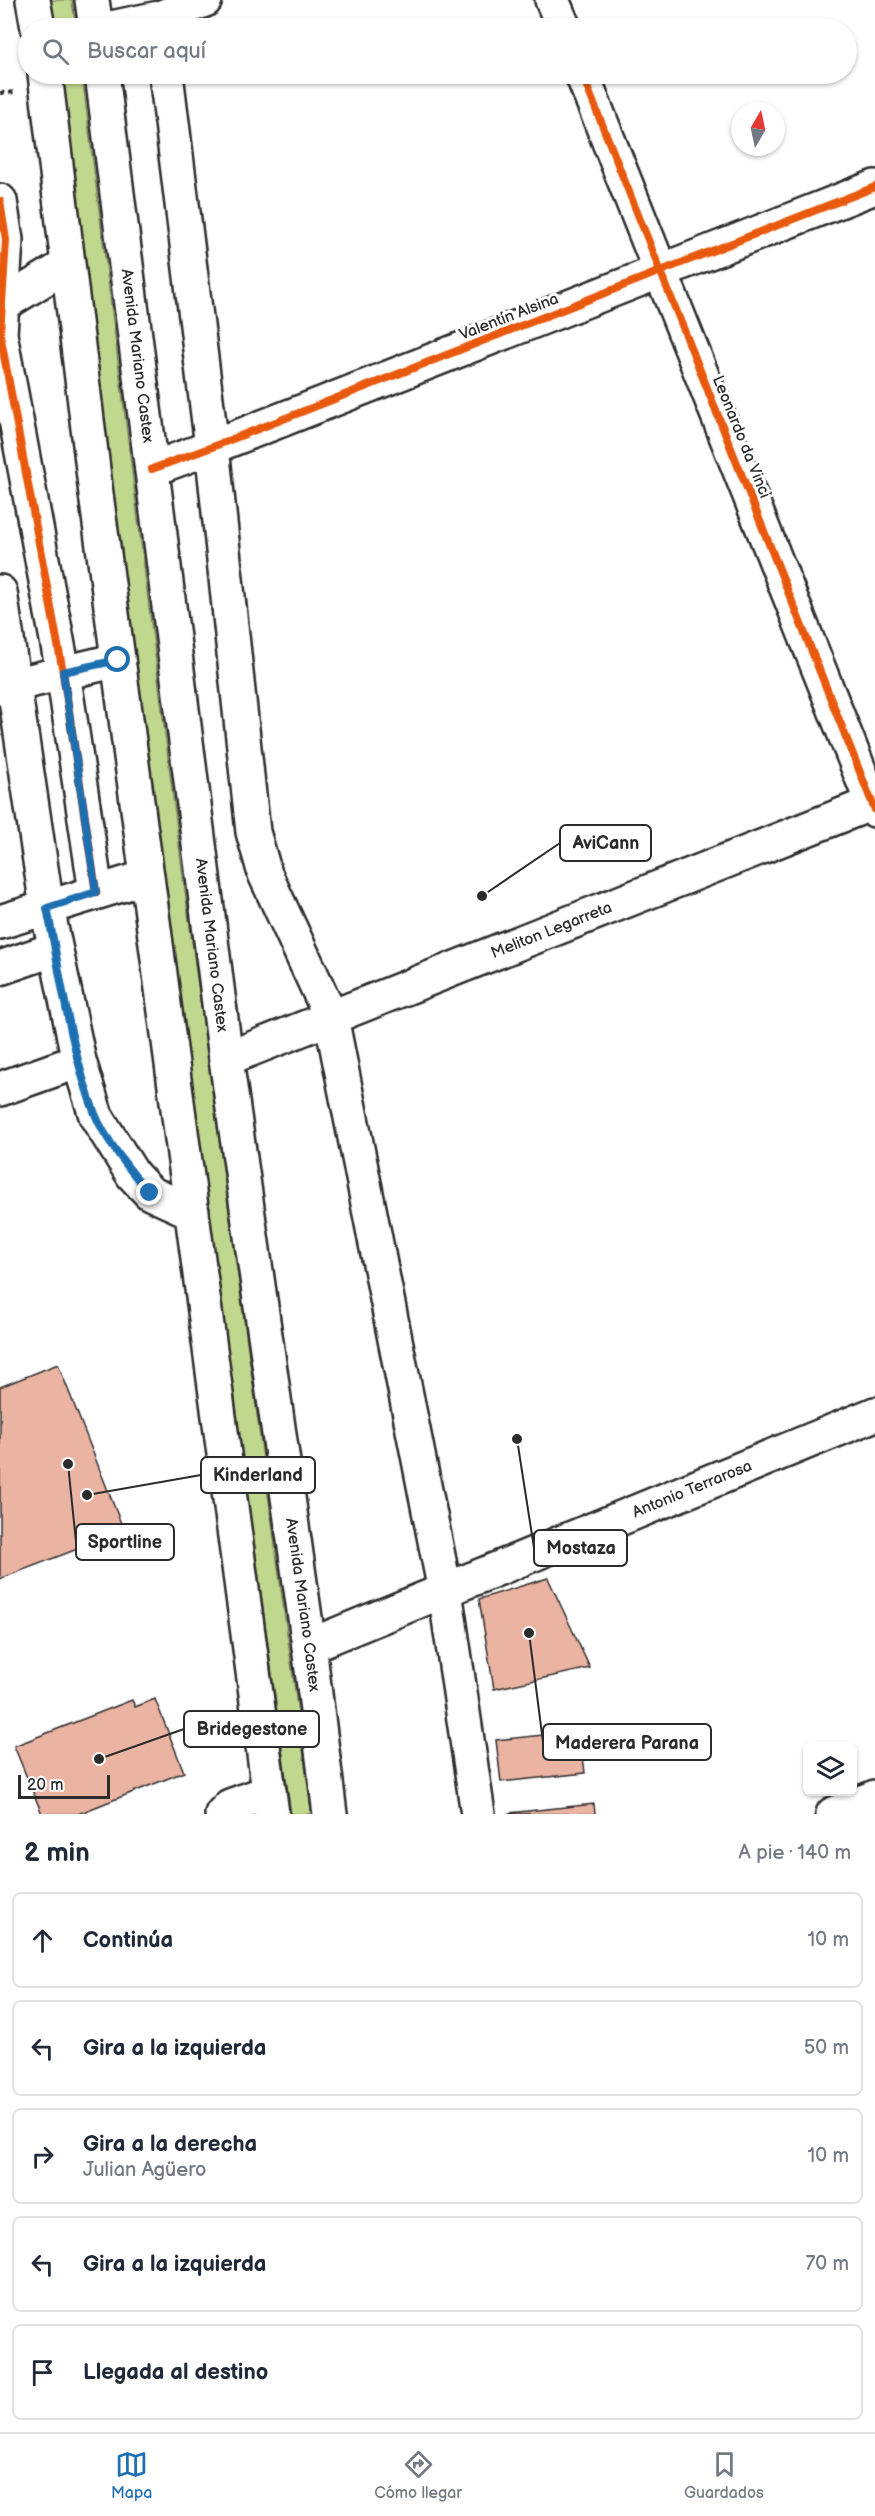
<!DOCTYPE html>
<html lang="es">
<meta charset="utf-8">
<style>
body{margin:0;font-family:"Balsamiq Sans",sans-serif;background:#f2f2f3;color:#1f2937}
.controls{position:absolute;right:18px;bottom:18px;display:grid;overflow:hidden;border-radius:9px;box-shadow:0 2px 4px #0004}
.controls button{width:54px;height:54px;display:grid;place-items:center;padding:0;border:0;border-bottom:2px solid #e0e1e3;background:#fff;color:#1f2937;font:30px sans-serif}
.compass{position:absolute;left:731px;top:102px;width:54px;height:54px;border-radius:50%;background:#fff;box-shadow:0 2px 4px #0004;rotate:9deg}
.scale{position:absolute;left:18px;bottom:15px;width:92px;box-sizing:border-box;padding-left:6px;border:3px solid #2b2b2b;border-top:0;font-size:16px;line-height:21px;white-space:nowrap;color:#2b2b2b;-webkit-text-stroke:4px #fff;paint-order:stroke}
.stop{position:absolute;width:18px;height:18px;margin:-14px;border:4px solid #1f6fb2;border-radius:50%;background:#fff}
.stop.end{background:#1f6fb2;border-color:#fff;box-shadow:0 2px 6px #0008}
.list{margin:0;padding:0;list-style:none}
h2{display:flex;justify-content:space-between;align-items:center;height:78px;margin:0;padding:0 24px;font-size:26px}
h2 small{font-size:20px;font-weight:400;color:#747a83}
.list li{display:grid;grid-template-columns:39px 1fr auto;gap:18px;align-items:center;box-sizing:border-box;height:96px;margin:0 12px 12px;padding:0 12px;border:2px solid #e0e1e3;border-radius:9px}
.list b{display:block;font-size:22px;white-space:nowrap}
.list p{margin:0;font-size:20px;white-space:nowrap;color:#747a83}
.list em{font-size:20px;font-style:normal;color:#747a83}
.icon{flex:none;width:33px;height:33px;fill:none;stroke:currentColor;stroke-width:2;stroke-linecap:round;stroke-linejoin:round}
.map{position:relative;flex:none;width:875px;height:1814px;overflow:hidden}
.search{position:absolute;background:#fff;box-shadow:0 2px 4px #0004;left:18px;right:18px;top:18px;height:66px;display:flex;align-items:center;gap:15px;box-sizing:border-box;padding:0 21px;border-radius:33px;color:#747a83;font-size:22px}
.sheet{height:618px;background:#fff}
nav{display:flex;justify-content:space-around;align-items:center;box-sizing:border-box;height:84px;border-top:2px solid #e0e1e3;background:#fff;font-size:16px;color:#747a83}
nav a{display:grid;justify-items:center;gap:3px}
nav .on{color:#1f6fb2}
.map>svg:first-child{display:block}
</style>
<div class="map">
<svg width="875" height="1814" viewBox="0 0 875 1814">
<rect width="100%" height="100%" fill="#fff"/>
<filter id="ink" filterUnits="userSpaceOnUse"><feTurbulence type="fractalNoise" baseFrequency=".0167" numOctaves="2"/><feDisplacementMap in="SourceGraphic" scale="12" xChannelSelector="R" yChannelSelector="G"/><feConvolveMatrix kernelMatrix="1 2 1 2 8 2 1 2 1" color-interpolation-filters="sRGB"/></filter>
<g filter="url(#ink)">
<!-- green -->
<g fill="#c0d88e" stroke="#76825c" stroke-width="1.5">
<polygon points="43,0 72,0 76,28 47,28"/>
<polygon points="54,74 82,74 183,876 312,1814 291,1814"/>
</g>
<!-- building -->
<g fill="#ebb3a2" stroke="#2b2b2b" stroke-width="1.5">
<polygon points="58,1364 124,1531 0,1579 0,1387"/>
<polygon points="548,1578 590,1668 494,1689 479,1599"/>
<polygon points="155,1699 184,1772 78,1814 42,1814 14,1746 132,1700 135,1707"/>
<polygon points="580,1731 585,1773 501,1782 496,1740"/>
<polygon points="594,1804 595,1814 509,1814 509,1813"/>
</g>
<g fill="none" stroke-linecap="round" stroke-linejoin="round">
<defs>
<g id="minor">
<polyline points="552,0 564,28"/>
<polyline points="111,28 159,18 205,0"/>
<polyline points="166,74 212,447 253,832 265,874 331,1017 445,1591 478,1814"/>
<polyline points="582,74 875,810"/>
<polyline points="0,201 6,240 0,334 63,672 96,892"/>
<polyline points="0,306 67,265"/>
<polyline points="152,469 212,447 875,187"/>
<polyline points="0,592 47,908 79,1061 96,1116 133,1175 150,1193 192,1212"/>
<polyline points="0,688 118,660"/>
<polyline points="0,922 147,877"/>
<polyline points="0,968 55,949"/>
<path id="s1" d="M226,1059l649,-257"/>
<polyline points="0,1089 79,1061"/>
<path id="s2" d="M309,1646l566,-232"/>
<polyline points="222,1814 230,1806 269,1792"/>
<polyline points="833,1814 875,1797"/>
</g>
<g id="highway">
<polyline points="33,0 38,28"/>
<polyline points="92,0 96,28"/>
<polyline points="45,74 96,494 272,1814"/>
<path id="s3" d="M102,74l124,985 83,587 21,168"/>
</g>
</defs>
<!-- minor casing -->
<use href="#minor" stroke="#2b2b2b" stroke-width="38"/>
<!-- highway casing -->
<use href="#highway" stroke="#2b2b2b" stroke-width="38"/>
<!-- path -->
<polyline stroke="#2b2b2b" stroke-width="4" stroke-dasharray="4.5 4.5" stroke-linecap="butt" points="0,93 17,92"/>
<!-- minor -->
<use href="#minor" stroke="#fff" stroke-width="33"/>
<!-- highway -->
<use href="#highway" stroke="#fff" stroke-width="33"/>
<defs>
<g id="cycleway">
<polyline points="582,74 875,810"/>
<polyline points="0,201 6,240 0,334 63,672 96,892"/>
<polyline points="152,469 212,447 875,187"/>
</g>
</defs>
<!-- cycleway casing -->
<use href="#cycleway" stroke="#fff" stroke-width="11"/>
<!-- cycleway -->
<use href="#cycleway" stroke="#e8590c" stroke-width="8"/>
</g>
</g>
<g fill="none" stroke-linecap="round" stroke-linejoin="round" filter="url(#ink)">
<!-- route -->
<path stroke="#1f6fb2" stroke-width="8" d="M118,660l-55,12 33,220 -49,16c14,68 23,141 48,206 10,25 37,60 55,79"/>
</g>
<g text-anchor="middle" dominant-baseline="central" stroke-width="6" stroke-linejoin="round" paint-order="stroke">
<!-- street labels -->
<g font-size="16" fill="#2b2b2b" stroke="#fff">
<text transform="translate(509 317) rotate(-21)">Valentín Alsina</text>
<text stroke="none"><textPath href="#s3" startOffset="284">Avenida Mariano Castex</textPath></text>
<text transform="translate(741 437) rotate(68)">Leonardo da Vinci</text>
<text stroke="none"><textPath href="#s1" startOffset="350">Meliton Legarreta</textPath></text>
<text stroke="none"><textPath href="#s3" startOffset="878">Avenida Mariano Castex</textPath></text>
<text stroke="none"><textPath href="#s2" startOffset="414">Antonio Terrarosa</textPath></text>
<text stroke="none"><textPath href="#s3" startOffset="1544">Avenida Mariano Castex</textPath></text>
</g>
</g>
<!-- callouts -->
<path fill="none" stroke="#2b2b2b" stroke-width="2" d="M482 896L560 843M87 1495L201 1475M68 1464L76 1542M517 1439L534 1548M99 1759L184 1729M529 1633L543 1742"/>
<g fill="#2b2b2b" stroke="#fff" stroke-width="2">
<circle cx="482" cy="896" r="6"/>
<circle cx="87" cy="1495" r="6"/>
<circle cx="68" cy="1464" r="6"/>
<circle cx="517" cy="1439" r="6"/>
<circle cx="99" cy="1759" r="6"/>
<circle cx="529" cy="1633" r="6"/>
</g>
<g fill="#fff" stroke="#2b2b2b" stroke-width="2">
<rect x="560" y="825" width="91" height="36" rx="6"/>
<rect x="201" y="1457" width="114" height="36" rx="6"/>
<rect x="76" y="1524" width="98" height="36" rx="6"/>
<rect x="534" y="1530" width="93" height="36" rx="6"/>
<rect x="184" y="1711" width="135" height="36" rx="6"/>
<rect x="543" y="1724" width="168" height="36" rx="6"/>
</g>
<g font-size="18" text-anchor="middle" font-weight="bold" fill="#2b2b2b">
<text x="606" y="849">AviCann</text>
<text x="258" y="1481">Kinderland</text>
<text x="125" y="1548">Sportline</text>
<text x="581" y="1554">Mostaza</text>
<text x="252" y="1735">Bridegestone</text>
<text x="627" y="1749">Maderera Parana</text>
</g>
</svg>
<div class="controls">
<button><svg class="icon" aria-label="layers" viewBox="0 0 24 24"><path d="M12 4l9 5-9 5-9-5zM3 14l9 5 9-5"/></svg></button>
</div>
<svg class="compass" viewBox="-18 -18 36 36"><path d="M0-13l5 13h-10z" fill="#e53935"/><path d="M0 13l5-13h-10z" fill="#747a83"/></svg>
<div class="scale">20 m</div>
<div class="stop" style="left:118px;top:660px"></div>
<div class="stop end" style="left:150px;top:1193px"></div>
<div class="search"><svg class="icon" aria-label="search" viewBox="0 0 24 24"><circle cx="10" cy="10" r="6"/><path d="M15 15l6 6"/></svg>Buscar aquí</div>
</div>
<section class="sheet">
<h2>2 min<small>A pie · 140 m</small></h2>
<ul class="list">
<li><svg class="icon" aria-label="ahead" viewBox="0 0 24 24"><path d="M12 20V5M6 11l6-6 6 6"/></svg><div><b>Continúa</b></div><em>10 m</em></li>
<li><svg class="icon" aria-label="left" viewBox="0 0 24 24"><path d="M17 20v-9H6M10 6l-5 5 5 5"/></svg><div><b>Gira a la izquierda</b></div><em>50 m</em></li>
<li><svg class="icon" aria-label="right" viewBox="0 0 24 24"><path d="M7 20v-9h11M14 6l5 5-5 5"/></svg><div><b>Gira a la derecha</b><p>Julian Agüero</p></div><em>10 m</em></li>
<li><svg class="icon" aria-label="left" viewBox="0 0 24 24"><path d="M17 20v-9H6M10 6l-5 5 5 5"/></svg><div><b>Gira a la izquierda</b></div><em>70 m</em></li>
<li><svg class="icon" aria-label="arrive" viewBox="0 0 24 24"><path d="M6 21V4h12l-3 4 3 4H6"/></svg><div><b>Llegada al destino</b></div></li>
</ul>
</section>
<nav>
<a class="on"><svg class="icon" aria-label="map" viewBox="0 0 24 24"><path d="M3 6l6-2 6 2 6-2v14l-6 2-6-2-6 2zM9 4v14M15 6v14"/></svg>Mapa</a>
<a><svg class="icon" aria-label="directions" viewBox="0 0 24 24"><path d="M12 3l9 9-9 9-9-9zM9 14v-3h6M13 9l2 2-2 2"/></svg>Cómo llegar</a>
<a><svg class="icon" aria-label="saved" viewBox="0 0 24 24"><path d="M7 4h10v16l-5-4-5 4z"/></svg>Guardados</a>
</nav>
